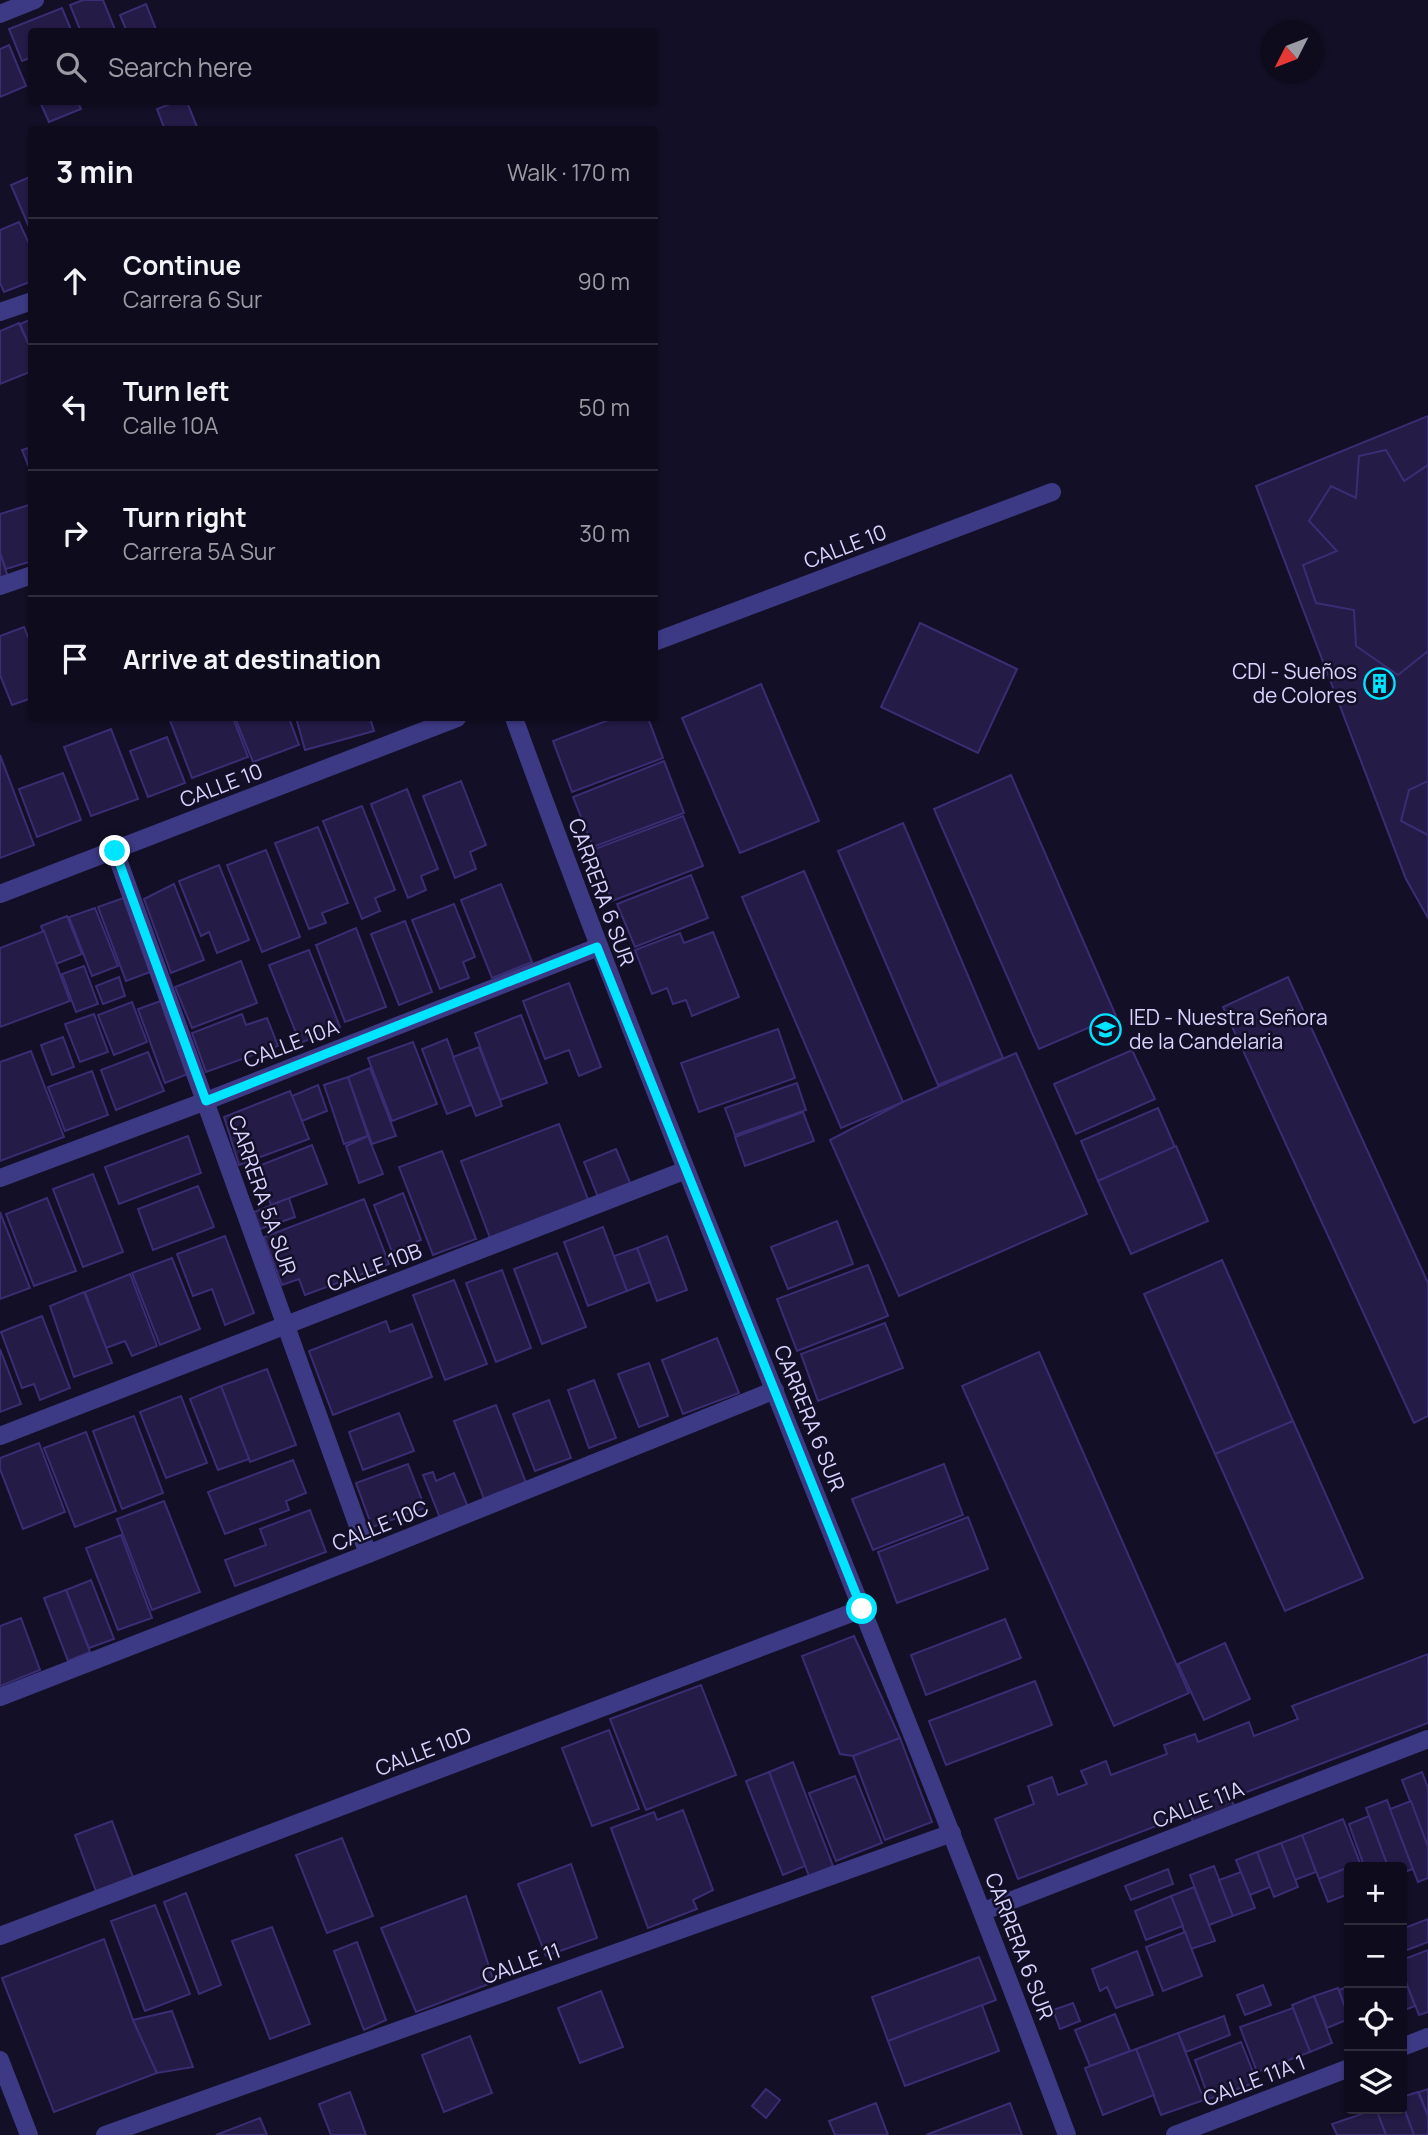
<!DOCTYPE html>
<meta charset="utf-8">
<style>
body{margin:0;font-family:Manrope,sans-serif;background:#171425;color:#f1f3f6}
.controls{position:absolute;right:21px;bottom:21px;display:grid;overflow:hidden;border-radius:7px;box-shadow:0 2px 5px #0004}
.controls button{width:63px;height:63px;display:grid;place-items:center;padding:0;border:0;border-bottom:2px solid #2e2b3b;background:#0e0b1c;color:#f1f3f6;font:35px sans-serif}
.compass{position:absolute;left:1260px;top:21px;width:63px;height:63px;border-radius:50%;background:#0e0b1c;box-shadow:0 2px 5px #0004;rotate:228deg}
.stop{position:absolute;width:21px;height:21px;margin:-16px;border:5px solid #00e5ff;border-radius:50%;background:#fff}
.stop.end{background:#00e5ff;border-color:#fff;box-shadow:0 2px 7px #0008}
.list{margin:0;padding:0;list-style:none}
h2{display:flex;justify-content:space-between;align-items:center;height:91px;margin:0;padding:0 28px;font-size:30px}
h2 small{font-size:23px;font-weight:400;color:#9b9ba3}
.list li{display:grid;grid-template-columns:46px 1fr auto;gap:21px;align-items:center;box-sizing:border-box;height:126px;padding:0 28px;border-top:2px solid #2e2b3b}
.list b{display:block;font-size:26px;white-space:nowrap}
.list p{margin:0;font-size:23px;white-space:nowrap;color:#9b9ba3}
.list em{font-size:23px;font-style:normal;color:#9b9ba3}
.icon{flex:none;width:38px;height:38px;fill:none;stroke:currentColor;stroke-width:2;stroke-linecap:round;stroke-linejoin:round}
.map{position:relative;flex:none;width:1428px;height:2135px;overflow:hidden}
.search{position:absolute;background:#0e0b1c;box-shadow:0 2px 5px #0004;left:28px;top:28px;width:630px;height:77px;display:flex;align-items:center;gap:18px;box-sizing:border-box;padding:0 24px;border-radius:7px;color:#9b9ba3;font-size:26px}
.panel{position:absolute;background:#0e0b1c;box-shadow:0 2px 5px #0004;left:28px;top:126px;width:630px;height:595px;border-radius:7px}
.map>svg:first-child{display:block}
</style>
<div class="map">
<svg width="1428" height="2135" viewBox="0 0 1428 2135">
<rect width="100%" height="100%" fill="#130f26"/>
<!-- building -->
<g fill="#241b47" stroke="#3b2d73" stroke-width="2">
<polygon points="83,0 103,0 116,32 81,32 70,5"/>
<polygon points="146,4 157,32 127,32 120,15"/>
<polygon points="62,8 72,32 32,32 32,57 22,61 9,29"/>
<polygon points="9,45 26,86 0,97 0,49"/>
<polygon points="40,102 78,102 81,109 49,122"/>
<polygon points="175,102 187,102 197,127 165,130 157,109"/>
<polygon points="32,176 32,234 11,185"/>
<polygon points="19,222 32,250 32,281 4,292 0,283 0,230"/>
<polygon points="32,319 32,352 20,324"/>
<polygon points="19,323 32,352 32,371 0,384 0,331"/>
<polygon points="1428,416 1428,918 1406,879 1256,486"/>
<polygon points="32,447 32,475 22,450"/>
<polygon points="1386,450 1404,481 1428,465 1428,651 1398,675 1356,646 1354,610 1316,603 1303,565 1337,551 1309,521 1331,486 1356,498 1359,456"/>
<polygon points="32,504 32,561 6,569 0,553 0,514"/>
<polygon points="0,553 8,577 0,580"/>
<polygon points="920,623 1017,669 978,753 881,707"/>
<polygon points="24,627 32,647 32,698 12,705 0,675 0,636"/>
<polygon points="761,684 819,821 740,853 682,718"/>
<polygon points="169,718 233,718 248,757 192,778"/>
<polygon points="235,718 289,718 299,745 253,762"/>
<polygon points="296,718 370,718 374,731 305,750"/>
<polygon points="614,718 648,718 663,758 572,792 553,741"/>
<polygon points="111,729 138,799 91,816 64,747"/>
<polygon points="167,737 185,783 148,797 130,751"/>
<polygon points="0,755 34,845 0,858"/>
<polygon points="664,761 684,813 593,847 573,797"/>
<polygon points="63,773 81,820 37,837 19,789"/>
<polygon points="1011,775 1116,1016 1039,1049 934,809"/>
<polygon points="461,781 486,845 470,852 476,869 455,878 423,796"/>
<polygon points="1428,781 1428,835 1401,821 1409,790"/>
<polygon points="407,789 438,869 421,876 426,890 408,898 371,804"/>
<polygon points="362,806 395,890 375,898 380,911 362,919 323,821"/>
<polygon points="683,816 703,866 612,901 592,850"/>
<polygon points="903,823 1003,1058 938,1085 838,851"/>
<polygon points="318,827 348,903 322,913 326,923 309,929 275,843"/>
<polygon points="266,850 300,937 262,952 227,865"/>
<polygon points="219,865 249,940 217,953 209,932 201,936 179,881"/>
<polygon points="804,871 903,1102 841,1128 742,897"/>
<polygon points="691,875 708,918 635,947 617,904"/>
<polygon points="174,884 204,960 171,973 144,899"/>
<polygon points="501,884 532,962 492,978 461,900"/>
<polygon points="126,897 153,971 126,981 98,907"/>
<polygon points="454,904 475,957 463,962 469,978 440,989 412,920"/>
<polygon points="95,908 118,966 92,976 69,917"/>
<polygon points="67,916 82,954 56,964 41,926"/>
<polygon points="405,921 432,992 399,1005 371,934"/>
<polygon points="356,928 386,1007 345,1022 316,945"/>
<polygon points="44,931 70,1001 0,1027 0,948"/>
<polygon points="713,932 739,997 692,1016 686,1000 673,1004 667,988 652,994 635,950 680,933 684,943"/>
<polygon points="309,950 340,1027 300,1043 269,965"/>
<polygon points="241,961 257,1003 192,1028 175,987"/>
<polygon points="84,966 98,1004 76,1012 62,974"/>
<polygon points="119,977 125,996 103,1004 96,986"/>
<polygon points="1288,977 1428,1283 1428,1416 1414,1423 1223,1007"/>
<polygon points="569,983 601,1067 579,1076 569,1050 545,1059 523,1001"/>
<polygon points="166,999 193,1072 165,1083 138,1009"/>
<polygon points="132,1002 147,1042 114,1055 98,1015"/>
<polygon points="94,1014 108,1052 80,1062 65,1024"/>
<polygon points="242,1014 246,1025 267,1018 278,1046 206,1072 192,1033"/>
<polygon points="521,1015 547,1083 500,1100 475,1033"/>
<polygon points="778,1029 795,1078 699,1112 681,1063"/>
<polygon points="63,1037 74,1067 52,1075 41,1045"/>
<polygon points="447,1039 471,1105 447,1114 422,1049"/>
<polygon points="413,1042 437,1104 392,1121 368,1058"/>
<polygon points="479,1047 502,1106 476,1116 453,1057"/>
<polygon points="1132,1050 1155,1099 1076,1134 1054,1084"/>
<polygon points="31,1051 64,1137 0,1161 0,1062"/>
<polygon points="148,1052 164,1091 116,1110 101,1070"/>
<polygon points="1016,1053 1087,1214 899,1296 830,1140 903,1102"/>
<polygon points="370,1068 396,1136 372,1144 348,1077"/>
<polygon points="92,1071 108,1115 65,1131 48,1087"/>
<polygon points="348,1077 368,1136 344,1144 324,1085"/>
<polygon points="797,1083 806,1110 735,1135 725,1108"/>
<polygon points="318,1085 327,1111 302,1121 292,1096"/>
<polygon points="290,1091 309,1139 239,1165 224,1117"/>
<polygon points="1158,1108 1175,1147 1098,1181 1081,1141"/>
<polygon points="803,1112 814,1141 745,1166 735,1137"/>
<polygon points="559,1124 589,1202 490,1238 461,1161"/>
<polygon points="188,1136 201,1173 119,1204 105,1167"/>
<polygon points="368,1136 383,1174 359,1183 346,1146"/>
<polygon points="312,1145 327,1184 271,1205 256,1167"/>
<polygon points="1176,1146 1208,1221 1131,1254 1098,1181"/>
<polygon points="616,1149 631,1185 598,1197 584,1162"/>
<polygon points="442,1151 476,1239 433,1255 399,1167"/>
<polygon points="93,1174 123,1252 83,1267 53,1189"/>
<polygon points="198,1186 214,1227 153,1250 138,1209"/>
<polygon points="403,1193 421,1240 392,1252 374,1205"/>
<polygon points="47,1198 76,1271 34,1286 6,1214"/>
<polygon points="289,1198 295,1217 260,1229 254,1212"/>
<polygon points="364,1199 389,1264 305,1295 299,1279 282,1285 264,1237"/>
<polygon points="0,1212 30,1288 0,1299"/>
<polygon points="837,1221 853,1264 788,1289 771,1247"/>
<polygon points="603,1227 627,1291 588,1306 564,1242"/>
<polygon points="225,1236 254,1313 225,1325 212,1289 193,1296 177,1254"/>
<polygon points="667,1236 687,1290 657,1301 637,1248"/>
<polygon points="637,1248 650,1282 627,1291 614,1256"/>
<polygon points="557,1253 586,1327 542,1344 514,1269"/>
<polygon points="172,1258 200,1329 160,1345 132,1273"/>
<polygon points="1222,1260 1293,1421 1215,1454 1144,1294"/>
<polygon points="868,1265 888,1316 797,1351 777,1299"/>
<polygon points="502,1270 531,1348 496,1362 466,1283"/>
<polygon points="130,1274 157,1346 132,1356 125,1341 106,1348 85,1292"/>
<polygon points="454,1280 487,1364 445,1380 413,1295"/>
<polygon points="84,1292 112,1363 74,1377 50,1306"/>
<polygon points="42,1316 70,1388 40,1400 34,1384 22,1388 1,1332"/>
<polygon points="386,1321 390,1332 412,1324 432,1377 333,1415 309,1351"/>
<polygon points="885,1323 903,1368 818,1401 801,1354"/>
<polygon points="717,1338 739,1393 683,1414 662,1360"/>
<polygon points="0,1349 21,1404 0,1412"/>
<polygon points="1039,1352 1189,1693 1114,1726 962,1386"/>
<polygon points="649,1363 668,1416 639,1427 618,1374"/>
<polygon points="267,1369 296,1445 250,1462 221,1386"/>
<polygon points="594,1380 616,1438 589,1448 568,1390"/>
<polygon points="221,1386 249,1459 218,1470 190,1399"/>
<polygon points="181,1396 207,1463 166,1478 140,1412"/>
<polygon points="549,1400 571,1458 535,1471 513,1414"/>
<polygon points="496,1405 528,1488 486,1504 454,1421"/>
<polygon points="399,1413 414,1451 363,1470 349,1432"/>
<polygon points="134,1416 163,1493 122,1509 93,1431"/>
<polygon points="1293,1421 1363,1578 1285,1611 1215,1454"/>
<polygon points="86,1432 116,1511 75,1527 44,1448"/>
<polygon points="39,1443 65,1512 23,1529 0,1469 0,1458"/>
<polygon points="293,1460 306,1493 286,1501 289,1510 225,1534 208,1492"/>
<polygon points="408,1464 425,1508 372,1527 356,1483"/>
<polygon points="944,1464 963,1515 873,1550 852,1499"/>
<polygon points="433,1472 436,1481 454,1473 468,1507 440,1518 423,1475"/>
<polygon points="164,1501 200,1592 152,1610 117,1519"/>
<polygon points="310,1510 326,1552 235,1586 225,1560 266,1545 260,1529"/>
<polygon points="968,1517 988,1569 897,1603 878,1552"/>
<polygon points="121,1535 152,1618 118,1630 86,1548"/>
<polygon points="91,1580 114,1639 89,1648 66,1590"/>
<polygon points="66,1590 90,1652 68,1661 44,1598"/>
<polygon points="21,1618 40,1670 0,1686 0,1626"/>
<polygon points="1005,1619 1021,1658 926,1695 911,1655"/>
<polygon points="854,1636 900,1738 853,1756 840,1754 802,1656"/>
<polygon points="1225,1643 1250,1699 1204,1720 1178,1664"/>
<polygon points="1428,1654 1428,1723 1231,1798 1234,1806 1193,1822 1190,1813 1018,1879 995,1819 1034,1804 1028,1786 1052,1777 1058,1795 1087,1784 1081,1771 1106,1761 1111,1775 1167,1754 1164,1745 1195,1734 1198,1742 1249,1722 1254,1736 1298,1719 1292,1706"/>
<polygon points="1035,1681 1052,1725 946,1765 929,1721"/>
<polygon points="701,1685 736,1775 646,1810 610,1719"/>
<polygon points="609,1730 639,1809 592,1826 562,1748"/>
<polygon points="900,1738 932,1822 885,1840 853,1756"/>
<polygon points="793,1762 833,1866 809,1876 769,1772"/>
<polygon points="769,1772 805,1866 783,1875 746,1781"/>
<polygon points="1422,1772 1428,1788 1428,1847 1402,1780"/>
<polygon points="855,1776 882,1843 836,1861 809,1793"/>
<polygon points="1387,1800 1413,1869 1402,1873 1402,1867 1388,1867 1366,1808"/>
<polygon points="1411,1801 1428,1847 1428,1878 1418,1882 1390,1809"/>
<polygon points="683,1810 713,1890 693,1900 697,1909 648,1928 611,1828 654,1812 657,1820"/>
<polygon points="1369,1816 1388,1867 1365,1867 1363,1863 1349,1824"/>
<polygon points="1343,1819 1360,1863 1319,1879 1302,1835"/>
<polygon points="112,1821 134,1880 97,1894 75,1835"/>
<polygon points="1302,1835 1316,1872 1295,1880 1281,1843"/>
<polygon points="342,1838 373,1916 327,1933 296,1855"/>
<polygon points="1281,1843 1298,1887 1274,1897 1257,1852"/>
<polygon points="1257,1852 1270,1887 1250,1895 1236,1860"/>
<polygon points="571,1864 597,1938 546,1956 518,1884"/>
<polygon points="1214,1866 1233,1916 1209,1925 1190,1875"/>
<polygon points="1349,1867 1349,1903 1346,1895 1328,1902 1319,1879"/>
<polygon points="1168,1869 1173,1884 1131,1900 1125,1886"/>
<polygon points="1241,1872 1255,1908 1233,1916 1219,1880"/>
<polygon points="1194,1887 1215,1941 1191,1949 1171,1896"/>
<polygon points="186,1893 221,1985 199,1994 164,1902"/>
<polygon points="466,1896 494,1982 416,2012 381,1928"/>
<polygon points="1171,1896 1183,1926 1146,1940 1135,1911"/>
<polygon points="155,1905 190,1994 145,2011 111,1921"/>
<polygon points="1428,1919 1428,1942 1402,1952 1402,1929"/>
<polygon points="272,1927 310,2024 270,2039 232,1941"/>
<polygon points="1185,1932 1202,1976 1163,1991 1146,1947"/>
<polygon points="104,1939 133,2020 157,2073 54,2112 2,1978"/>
<polygon points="357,1942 386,2020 364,2030 334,1951"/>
<polygon points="1428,1950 1428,2012 1419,2015 1402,1972 1402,1960"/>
<polygon points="1137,1951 1153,1995 1116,2008 1107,1987 1100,1991 1092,1969"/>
<polygon points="979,1957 996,2000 888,2041 872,1997"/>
<polygon points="1402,1972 1415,2006 1402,2011"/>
<polygon points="1263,1985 1271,2005 1245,2015 1237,1995"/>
<polygon points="1349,1986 1349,2018 1339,1990"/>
<polygon points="1338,1988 1349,2019 1327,2028 1314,1996"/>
<polygon points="601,1991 623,2047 580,2063 558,2008"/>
<polygon points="1314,1996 1332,2043 1310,2052 1292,2005"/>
<polygon points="1073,2003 1080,2021 1060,2029 1053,2010"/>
<polygon points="982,2005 999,2051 905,2086 888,2041"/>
<polygon points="1293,2008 1310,2052 1257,2072 1240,2027"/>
<polygon points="172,2011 193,2067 157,2073 133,2020"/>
<polygon points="1115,2014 1130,2051 1090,2066 1075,2030"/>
<polygon points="1224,2016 1230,2035 1186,2052 1178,2033"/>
<polygon points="1178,2033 1204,2100 1161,2115 1136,2049"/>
<polygon points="470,2036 492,2093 444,2112 422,2055"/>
<polygon points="1241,2042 1257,2082 1209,2099 1195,2060"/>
<polygon points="1136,2049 1154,2095 1103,2115 1085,2068"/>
<polygon points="766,2089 780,2100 766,2118 752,2106"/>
<polygon points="1428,2089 1428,2116 1419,2092"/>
<polygon points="350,2092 366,2135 331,2135 319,2104"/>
<polygon points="1418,2092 1428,2116 1428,2135 1414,2135 1402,2103 1402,2097"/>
<polygon points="876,2103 888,2135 835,2135 829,2121"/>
<polygon points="1010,2103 1022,2135 926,2135"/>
<polygon points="1402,2103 1414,2135 1386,2135 1376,2109 1402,2109"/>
<polygon points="1376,2109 1386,2135 1337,2135 1332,2124"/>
<polygon points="260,2118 267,2135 216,2135"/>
</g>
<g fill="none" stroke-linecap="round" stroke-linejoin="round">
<!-- lane -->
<g stroke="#3d3a85" stroke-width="18">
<polyline points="0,14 35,0"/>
<polyline points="0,312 32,301"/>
<polyline points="0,586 32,575"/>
<polyline points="115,851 368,1554"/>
<polyline points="0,1178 206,1101 598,947"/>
<polyline points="0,1436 686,1170"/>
<polyline points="0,1697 368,1554 775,1390"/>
<polyline points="0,1936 862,1609"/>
<polyline points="105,2135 952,1833"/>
</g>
<!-- street -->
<g stroke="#3d3a85" stroke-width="18">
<polyline points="654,642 1052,492"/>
<path d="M514,718c173,477 376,942 553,1417"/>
<polyline points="0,894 457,718"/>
<polyline points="984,1911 1428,1739"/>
<polyline points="1402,2047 1428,2037"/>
<polyline points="0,2060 29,2135"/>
<polyline points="1175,2135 1349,2068"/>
</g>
</g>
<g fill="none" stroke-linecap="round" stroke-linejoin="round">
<!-- route -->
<polyline stroke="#00e5ff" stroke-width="9" points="115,851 206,1101 597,947 862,1609"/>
</g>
<!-- icons -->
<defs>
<symbol id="building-ring" viewBox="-11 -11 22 22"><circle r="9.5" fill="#130f26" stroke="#00e5ff" stroke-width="1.5"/><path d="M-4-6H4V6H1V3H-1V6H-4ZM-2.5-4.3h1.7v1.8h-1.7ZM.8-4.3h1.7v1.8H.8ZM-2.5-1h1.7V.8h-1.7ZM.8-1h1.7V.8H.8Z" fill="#00e5ff"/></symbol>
<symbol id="school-ring" viewBox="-11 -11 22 22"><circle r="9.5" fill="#130f26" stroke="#00e5ff" stroke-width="1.5"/><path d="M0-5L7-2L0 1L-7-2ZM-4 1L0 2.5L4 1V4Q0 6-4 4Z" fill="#00e5ff"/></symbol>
</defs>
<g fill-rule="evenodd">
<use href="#building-ring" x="1362" y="666" width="35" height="35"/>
<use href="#school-ring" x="1088" y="1012" width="35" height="35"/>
</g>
<g text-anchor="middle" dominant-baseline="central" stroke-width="5" stroke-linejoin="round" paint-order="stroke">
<!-- street labels -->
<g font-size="21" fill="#d9d4ff" stroke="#130f26">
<text transform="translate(845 546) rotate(-21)">CALLE 10</text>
<text transform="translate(221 785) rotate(-21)">CALLE 10</text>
<text transform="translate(602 892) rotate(70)">CARRERA 6 SUR</text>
<text transform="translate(291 1043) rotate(-21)">CALLE 10A</text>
<text transform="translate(263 1195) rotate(71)">CARRERA 5A SUR</text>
<text transform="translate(374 1267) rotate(-21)">CALLE 10B</text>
<text transform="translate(810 1418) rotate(68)">CARRERA 6 SUR</text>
<text transform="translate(380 1525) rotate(-22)">CALLE 10C</text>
<text transform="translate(423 1751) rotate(-21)">CALLE 10D</text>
<text transform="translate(1198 1804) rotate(-21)">CALLE 11A</text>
<text transform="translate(1020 1946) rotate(69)">CARRERA 6 SUR</text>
<text transform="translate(521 1963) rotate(-20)">CALLE 11</text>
<text transform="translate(1254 2080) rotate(-21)">CALLE 11A 1</text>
</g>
<!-- poi labels -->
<g font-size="21" fill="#d9d4ff" stroke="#130f26" text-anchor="end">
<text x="1357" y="671">CDI - Sueños<tspan x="1357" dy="24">de Colores</tspan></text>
<text x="1129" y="1017" text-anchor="start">IED - Nuestra Señora<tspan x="1129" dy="24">de la Candelaria</tspan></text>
</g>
</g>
</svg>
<div class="controls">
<button>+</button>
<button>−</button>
<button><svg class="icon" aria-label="locate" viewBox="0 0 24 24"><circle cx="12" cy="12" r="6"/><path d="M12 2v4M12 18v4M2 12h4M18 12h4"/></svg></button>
<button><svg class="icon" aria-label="layers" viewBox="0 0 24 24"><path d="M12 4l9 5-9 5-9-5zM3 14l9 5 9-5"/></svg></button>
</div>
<svg class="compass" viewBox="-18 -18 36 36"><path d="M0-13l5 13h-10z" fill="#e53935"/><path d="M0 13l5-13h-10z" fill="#9b9ba3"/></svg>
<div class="stop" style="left:862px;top:1609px"></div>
<div class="stop end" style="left:115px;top:851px"></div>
<div class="search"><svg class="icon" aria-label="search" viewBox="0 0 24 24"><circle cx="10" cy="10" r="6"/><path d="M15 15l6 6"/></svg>Search here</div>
<section class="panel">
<h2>3 min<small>Walk · 170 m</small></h2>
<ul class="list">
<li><svg class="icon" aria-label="ahead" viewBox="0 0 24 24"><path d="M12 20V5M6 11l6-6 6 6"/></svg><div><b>Continue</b><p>Carrera 6 Sur</p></div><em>90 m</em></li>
<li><svg class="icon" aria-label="left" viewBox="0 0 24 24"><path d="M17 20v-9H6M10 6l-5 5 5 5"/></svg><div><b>Turn left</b><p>Calle 10A</p></div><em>50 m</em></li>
<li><svg class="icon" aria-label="right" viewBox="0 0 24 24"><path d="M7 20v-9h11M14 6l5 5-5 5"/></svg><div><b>Turn right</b><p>Carrera 5A Sur</p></div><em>30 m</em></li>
<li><svg class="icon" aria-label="arrive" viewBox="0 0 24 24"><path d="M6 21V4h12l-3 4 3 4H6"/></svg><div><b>Arrive at destination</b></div></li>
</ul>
</section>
</div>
